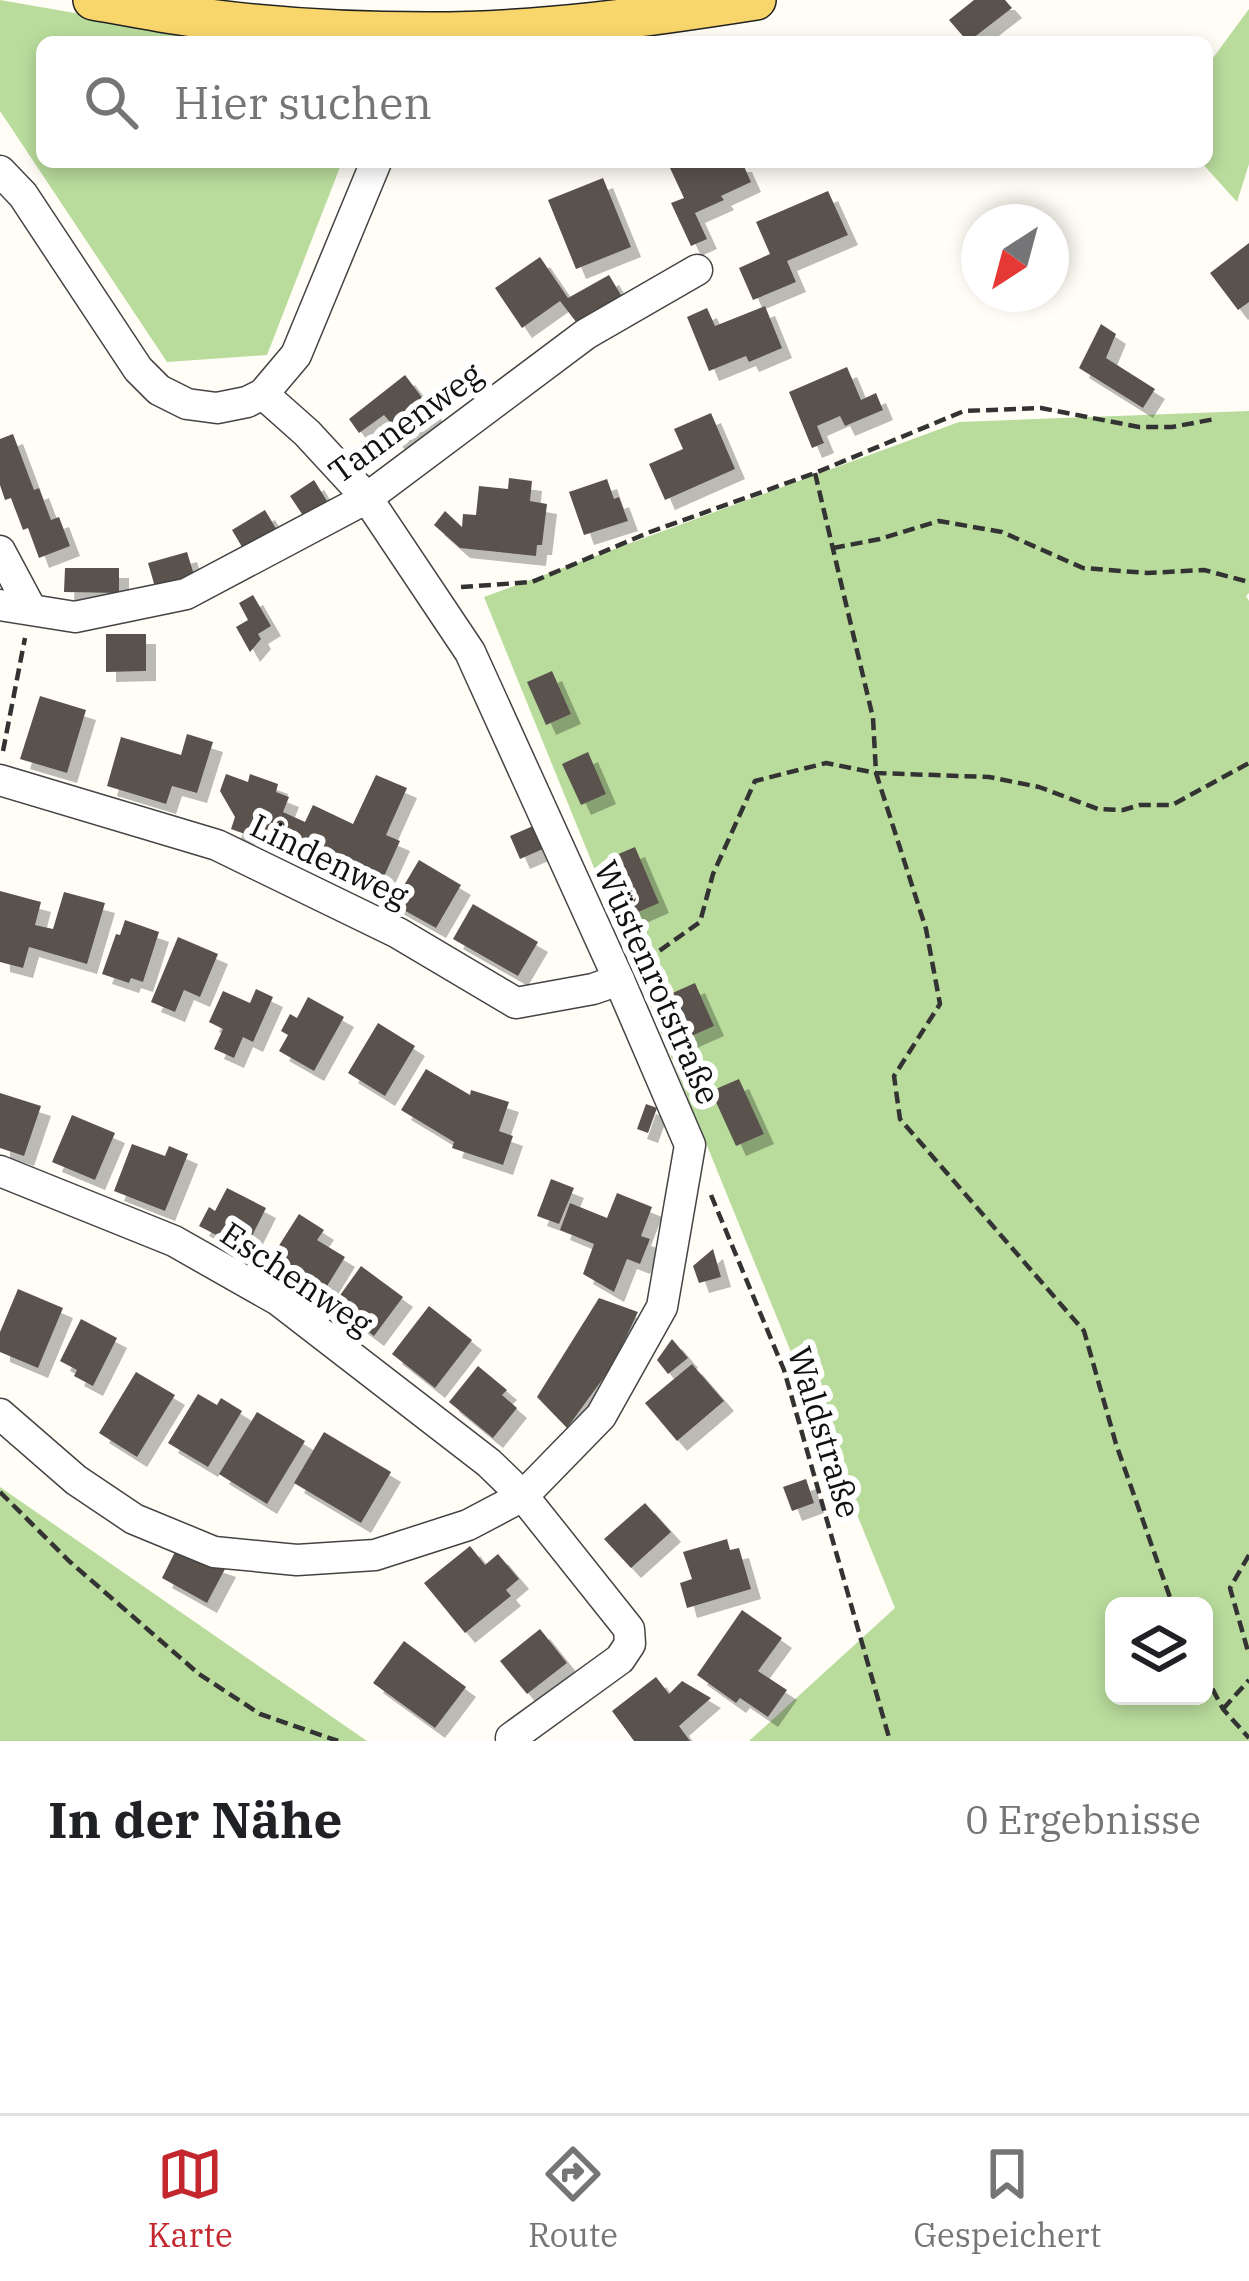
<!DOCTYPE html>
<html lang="de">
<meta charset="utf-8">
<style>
body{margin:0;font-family:"IBM Plex Serif",serif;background:#f6f6f6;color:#202124}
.controls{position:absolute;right:36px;bottom:36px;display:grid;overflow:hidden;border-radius:18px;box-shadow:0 6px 18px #0003}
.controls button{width:108px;height:108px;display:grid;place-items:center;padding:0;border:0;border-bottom:3px solid #e0e0e0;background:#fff;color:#202124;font:60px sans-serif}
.compass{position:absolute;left:961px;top:204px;width:108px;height:108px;border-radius:50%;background:#fff;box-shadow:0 6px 18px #0003;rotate:216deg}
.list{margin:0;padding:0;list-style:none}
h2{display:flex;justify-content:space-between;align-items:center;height:156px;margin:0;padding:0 48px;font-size:51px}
h2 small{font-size:39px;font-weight:400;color:#757577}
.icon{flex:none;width:66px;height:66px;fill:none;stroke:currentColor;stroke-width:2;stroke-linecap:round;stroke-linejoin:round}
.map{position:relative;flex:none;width:1249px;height:1741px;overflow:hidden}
.search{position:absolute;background:#fff;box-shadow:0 6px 18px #0003;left:36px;right:36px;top:36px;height:132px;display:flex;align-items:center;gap:30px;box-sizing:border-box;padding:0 42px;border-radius:18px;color:#757577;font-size:45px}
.sheet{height:372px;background:#fff}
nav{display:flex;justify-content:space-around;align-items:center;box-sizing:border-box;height:168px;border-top:3px solid #e0e0e0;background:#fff;font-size:33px;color:#757577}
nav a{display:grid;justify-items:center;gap:6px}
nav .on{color:#c4262e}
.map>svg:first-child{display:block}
</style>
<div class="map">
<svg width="1249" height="1741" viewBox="0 0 1249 1741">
<defs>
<filter id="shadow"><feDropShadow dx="10" dy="10" stdDeviation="0" flood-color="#0004"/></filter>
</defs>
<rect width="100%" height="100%" fill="#fffdf5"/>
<!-- forest -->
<g fill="#b9dc9c" fill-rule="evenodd">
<polygon points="0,0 241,42 42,42 42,162 342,162 267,355 167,362 0,111"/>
<polygon points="1249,9 1249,164 1237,202 1201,162 1207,162 1207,66"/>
<path d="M1249,411v182l-3,3 3,5v1140h-500l146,-133 -411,-1011 475,-175zM1114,1606h90v90h-90z"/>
<polygon points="0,1487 367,1741 0,1741"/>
</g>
<!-- building -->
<g fill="#5a524d" filter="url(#shadow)">
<polygon points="974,0 1005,0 1012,8 968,42 949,20"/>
<polygon points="683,162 742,162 751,182 721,196 724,200 695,213 707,239 691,246 671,203 684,198 670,168"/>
<polygon points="603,178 631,247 576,269 548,200"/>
<polygon points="828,191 848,235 787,261 796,282 753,300 739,268 770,254 756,222"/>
<polygon points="1249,243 1249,302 1238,310 1210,273"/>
<polygon points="540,257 568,298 609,275 621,295 580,327 560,301 522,328 495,288"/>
<polygon points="765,306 782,348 749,362 746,356 709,371 687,317 707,308 715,326"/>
<polygon points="1101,324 1116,334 1106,358 1155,389 1143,408 1079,368"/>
<polygon points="847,367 861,400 876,393 883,410 845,426 840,416 817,426 824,443 812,448 789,392"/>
<polygon points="405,375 433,412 395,440 384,426 390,422 384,415 359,433 349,419"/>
<polygon points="711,413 735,469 665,500 649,464 683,449 674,429"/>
<polygon points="13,434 34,490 39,488 51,520 59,517 70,546 39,558 28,528 23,530 11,498 5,500 0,485 0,439"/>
<polygon points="509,478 532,481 530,501 547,504 542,545 537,545 536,556 460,548 434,525 445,511 462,527 463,514 476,515 479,486 508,489"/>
<polygon points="607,479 614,499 619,497 628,521 584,535 569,492"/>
<polygon points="314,480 327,501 304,517 290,496"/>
<polygon points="265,510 278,532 245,552 232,530"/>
<polygon points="187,552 194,575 155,587 148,563"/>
<polygon points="65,568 119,568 119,593 64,592"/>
<polygon points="253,595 271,626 258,634 261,639 250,652 236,627 248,620 239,603"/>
<polygon points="106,634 146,634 146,671 106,672"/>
<polygon points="552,671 571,714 546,725 527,682"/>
<polygon points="40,696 86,710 67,773 20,759"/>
<polygon points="187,734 213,742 197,793 172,786 166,804 107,786 121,737 181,755"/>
<polygon points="588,752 606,794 581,805 562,764"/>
<polygon points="226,774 248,782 250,774 278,784 276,792 289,797 283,812 305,822 313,805 353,824 376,775 407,788 386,835 400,841 377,892 270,843 231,829 235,817 220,791"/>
<polygon points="533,826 543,849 520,859 510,836"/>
<polygon points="635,847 659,903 634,914 609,858"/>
<polygon points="419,860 461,885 436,928 393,904"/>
<polygon points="0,891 41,902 35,925 53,929 64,892 105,903 87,964 29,947 23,968 0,962"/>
<polygon points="473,904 538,942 518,976 453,939"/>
<polygon points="125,920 159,932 143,982 131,978 129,983 102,974 116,934 120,935"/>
<polygon points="178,937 218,954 200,997 184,990 175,1012 151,1002"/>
<polygon points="695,983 714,1026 687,1038 668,995"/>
<polygon points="256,989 273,997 253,1042 243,1037 234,1058 214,1049 223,1029 209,1022 223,991 250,1003"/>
<polygon points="308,997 344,1017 314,1071 279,1051 288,1035 281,1031 290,1014 297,1018"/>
<polygon points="378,1023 415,1046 385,1096 348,1073"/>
<polygon points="426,1069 470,1095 471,1090 509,1102 499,1131 513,1136 503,1165 452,1148 454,1142 401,1110"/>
<polygon points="739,1079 764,1134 736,1146 711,1091"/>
<polygon points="0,1093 41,1106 24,1156 0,1148"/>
<polygon points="646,1104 657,1108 648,1133 637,1129"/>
<polygon points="72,1115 115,1133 95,1180 52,1162"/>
<polygon points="132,1144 165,1156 169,1146 188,1154 165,1211 114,1191"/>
<polygon points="551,1179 574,1188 559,1224 537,1216"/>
<polygon points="227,1188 266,1208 245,1250 199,1226 209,1207 215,1211"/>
<polygon points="617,1193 652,1207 641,1236 650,1239 640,1264 627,1259 614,1292 583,1274 594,1244 560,1230 570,1203 607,1218"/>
<polygon points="299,1214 324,1230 317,1240 345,1257 316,1304 286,1285 289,1281 266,1266"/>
<polygon points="713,1249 721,1277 699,1283 693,1266"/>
<polygon points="361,1266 403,1297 374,1336 333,1305"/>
<polygon points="18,1289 63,1308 38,1368 0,1352 0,1332"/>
<polygon points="599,1298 638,1312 613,1365 567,1428 537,1397"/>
<polygon points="429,1306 472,1340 435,1388 392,1354"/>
<polygon points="81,1319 117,1338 93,1386 74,1376 77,1370 60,1361"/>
<polygon points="672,1339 688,1358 668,1374 657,1360"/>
<polygon points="692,1364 724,1401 677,1441 645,1403"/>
<polygon points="478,1366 507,1390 502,1395 517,1408 493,1438 449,1402"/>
<polygon points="136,1372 175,1395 137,1457 99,1433"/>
<polygon points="198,1394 217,1405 221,1398 242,1411 208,1467 168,1443"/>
<polygon points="257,1412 305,1441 267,1504 219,1474"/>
<polygon points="324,1432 391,1472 361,1523 294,1483"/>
<polygon points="806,1479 814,1503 792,1511 783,1487"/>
<polygon points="645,1503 671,1532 631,1568 604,1539"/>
<polygon points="727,1539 730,1550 739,1548 751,1589 687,1608 680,1583 692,1579 683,1552"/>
<polygon points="470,1546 485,1565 498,1554 519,1579 506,1590 511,1596 465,1633 424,1583"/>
<polygon points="176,1550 226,1567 207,1603 162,1578"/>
<polygon points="742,1610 782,1638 758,1671 787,1690 768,1717 740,1698 736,1703 697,1675"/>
<polygon points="540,1629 567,1663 527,1694 500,1661"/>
<polygon points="404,1641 466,1687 435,1728 373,1683"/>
<polygon points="656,1677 669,1694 682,1681 711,1698 679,1726 690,1741 634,1741 612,1711"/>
</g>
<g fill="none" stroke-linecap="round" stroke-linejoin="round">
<defs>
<g id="minor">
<polyline points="0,171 23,195 138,369 159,390 187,404 217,408 247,402 263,394 296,355 376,162"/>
<polyline points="0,551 31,609"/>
<polyline points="0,605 75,617 186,594 367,498 586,334 697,270"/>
<polyline points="0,780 217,845 398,933 516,1003 593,989 619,980"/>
<polyline points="0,1171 174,1241 278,1300 489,1463 523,1496 629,1629 630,1644 620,1659 511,1738"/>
<polyline points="0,1414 76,1480 134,1519 214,1552 297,1560 375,1555 468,1525 523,1496 601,1416 662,1307 690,1145 619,980 470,652 367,498 307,433 263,394"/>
</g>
<path id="major" d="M93,0c36,6 72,14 108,18 75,10 153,14 228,14 110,0 219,-15 327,-32"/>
</defs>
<!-- minor casing -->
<use href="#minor" stroke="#444" stroke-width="33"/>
<!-- major casing -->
<use href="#major" stroke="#222" stroke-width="42"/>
<!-- path -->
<g stroke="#333" stroke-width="4.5" stroke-dasharray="12 6" stroke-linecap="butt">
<polyline points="815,473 873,718 876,773 926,929 940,1004 894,1076 900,1119 1084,1331 1116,1444 1173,1606"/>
<polyline points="833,548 880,539 939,521 1002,532 1083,568 1147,573 1204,570 1249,582"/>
<polyline points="461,587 532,582 650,532 815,473 964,411 1041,408 1139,427 1172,427 1215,419"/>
<polyline points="3,751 25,638"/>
<polyline points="645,961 700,922 713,874 755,781 826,763 876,773 989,777 1039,787 1098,809 1123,810 1140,805 1172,805 1249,763"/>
<polyline points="711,1195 784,1370 890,1741"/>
<polyline points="0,1492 69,1561 199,1674 260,1714 338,1741"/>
<polyline points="1249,1555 1230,1588 1249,1655"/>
<polyline points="1204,1673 1223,1709 1249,1738"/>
<polyline points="1223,1709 1249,1680"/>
</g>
<!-- minor -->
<use href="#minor" stroke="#fff" stroke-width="30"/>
<!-- major -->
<use href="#major" stroke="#f9d66b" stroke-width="39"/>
</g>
<g text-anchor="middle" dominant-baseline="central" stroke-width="12" stroke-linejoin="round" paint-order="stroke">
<!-- street labels -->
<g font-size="33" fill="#111" stroke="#fff">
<text transform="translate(405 422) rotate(-36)">Tannenweg</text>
<text transform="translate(330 860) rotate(26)">Lindenweg</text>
<text transform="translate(658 982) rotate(66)">Wüstenrotstraße</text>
<text transform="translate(297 1278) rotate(34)">Eschenweg</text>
<text transform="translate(825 1432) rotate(73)">Waldstraße</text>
</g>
</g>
</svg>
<div class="controls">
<button><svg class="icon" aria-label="layers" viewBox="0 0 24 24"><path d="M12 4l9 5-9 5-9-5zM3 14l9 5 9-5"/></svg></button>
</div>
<svg class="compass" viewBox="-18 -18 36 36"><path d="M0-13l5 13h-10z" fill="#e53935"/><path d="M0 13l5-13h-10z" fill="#757577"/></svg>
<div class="search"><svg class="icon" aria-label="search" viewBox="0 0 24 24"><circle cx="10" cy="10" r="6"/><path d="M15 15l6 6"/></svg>Hier suchen</div>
</div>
<section class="sheet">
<h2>In der Nähe<small>0 Ergebnisse</small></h2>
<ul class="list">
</ul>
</section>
<nav>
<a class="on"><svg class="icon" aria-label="map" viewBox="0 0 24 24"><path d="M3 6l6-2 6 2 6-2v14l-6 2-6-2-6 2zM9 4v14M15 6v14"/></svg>Karte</a>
<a><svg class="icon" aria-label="directions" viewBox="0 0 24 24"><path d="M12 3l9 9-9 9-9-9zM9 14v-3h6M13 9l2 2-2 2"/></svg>Route</a>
<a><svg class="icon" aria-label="saved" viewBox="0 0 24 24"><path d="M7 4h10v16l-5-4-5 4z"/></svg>Gespeichert</a>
</nav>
